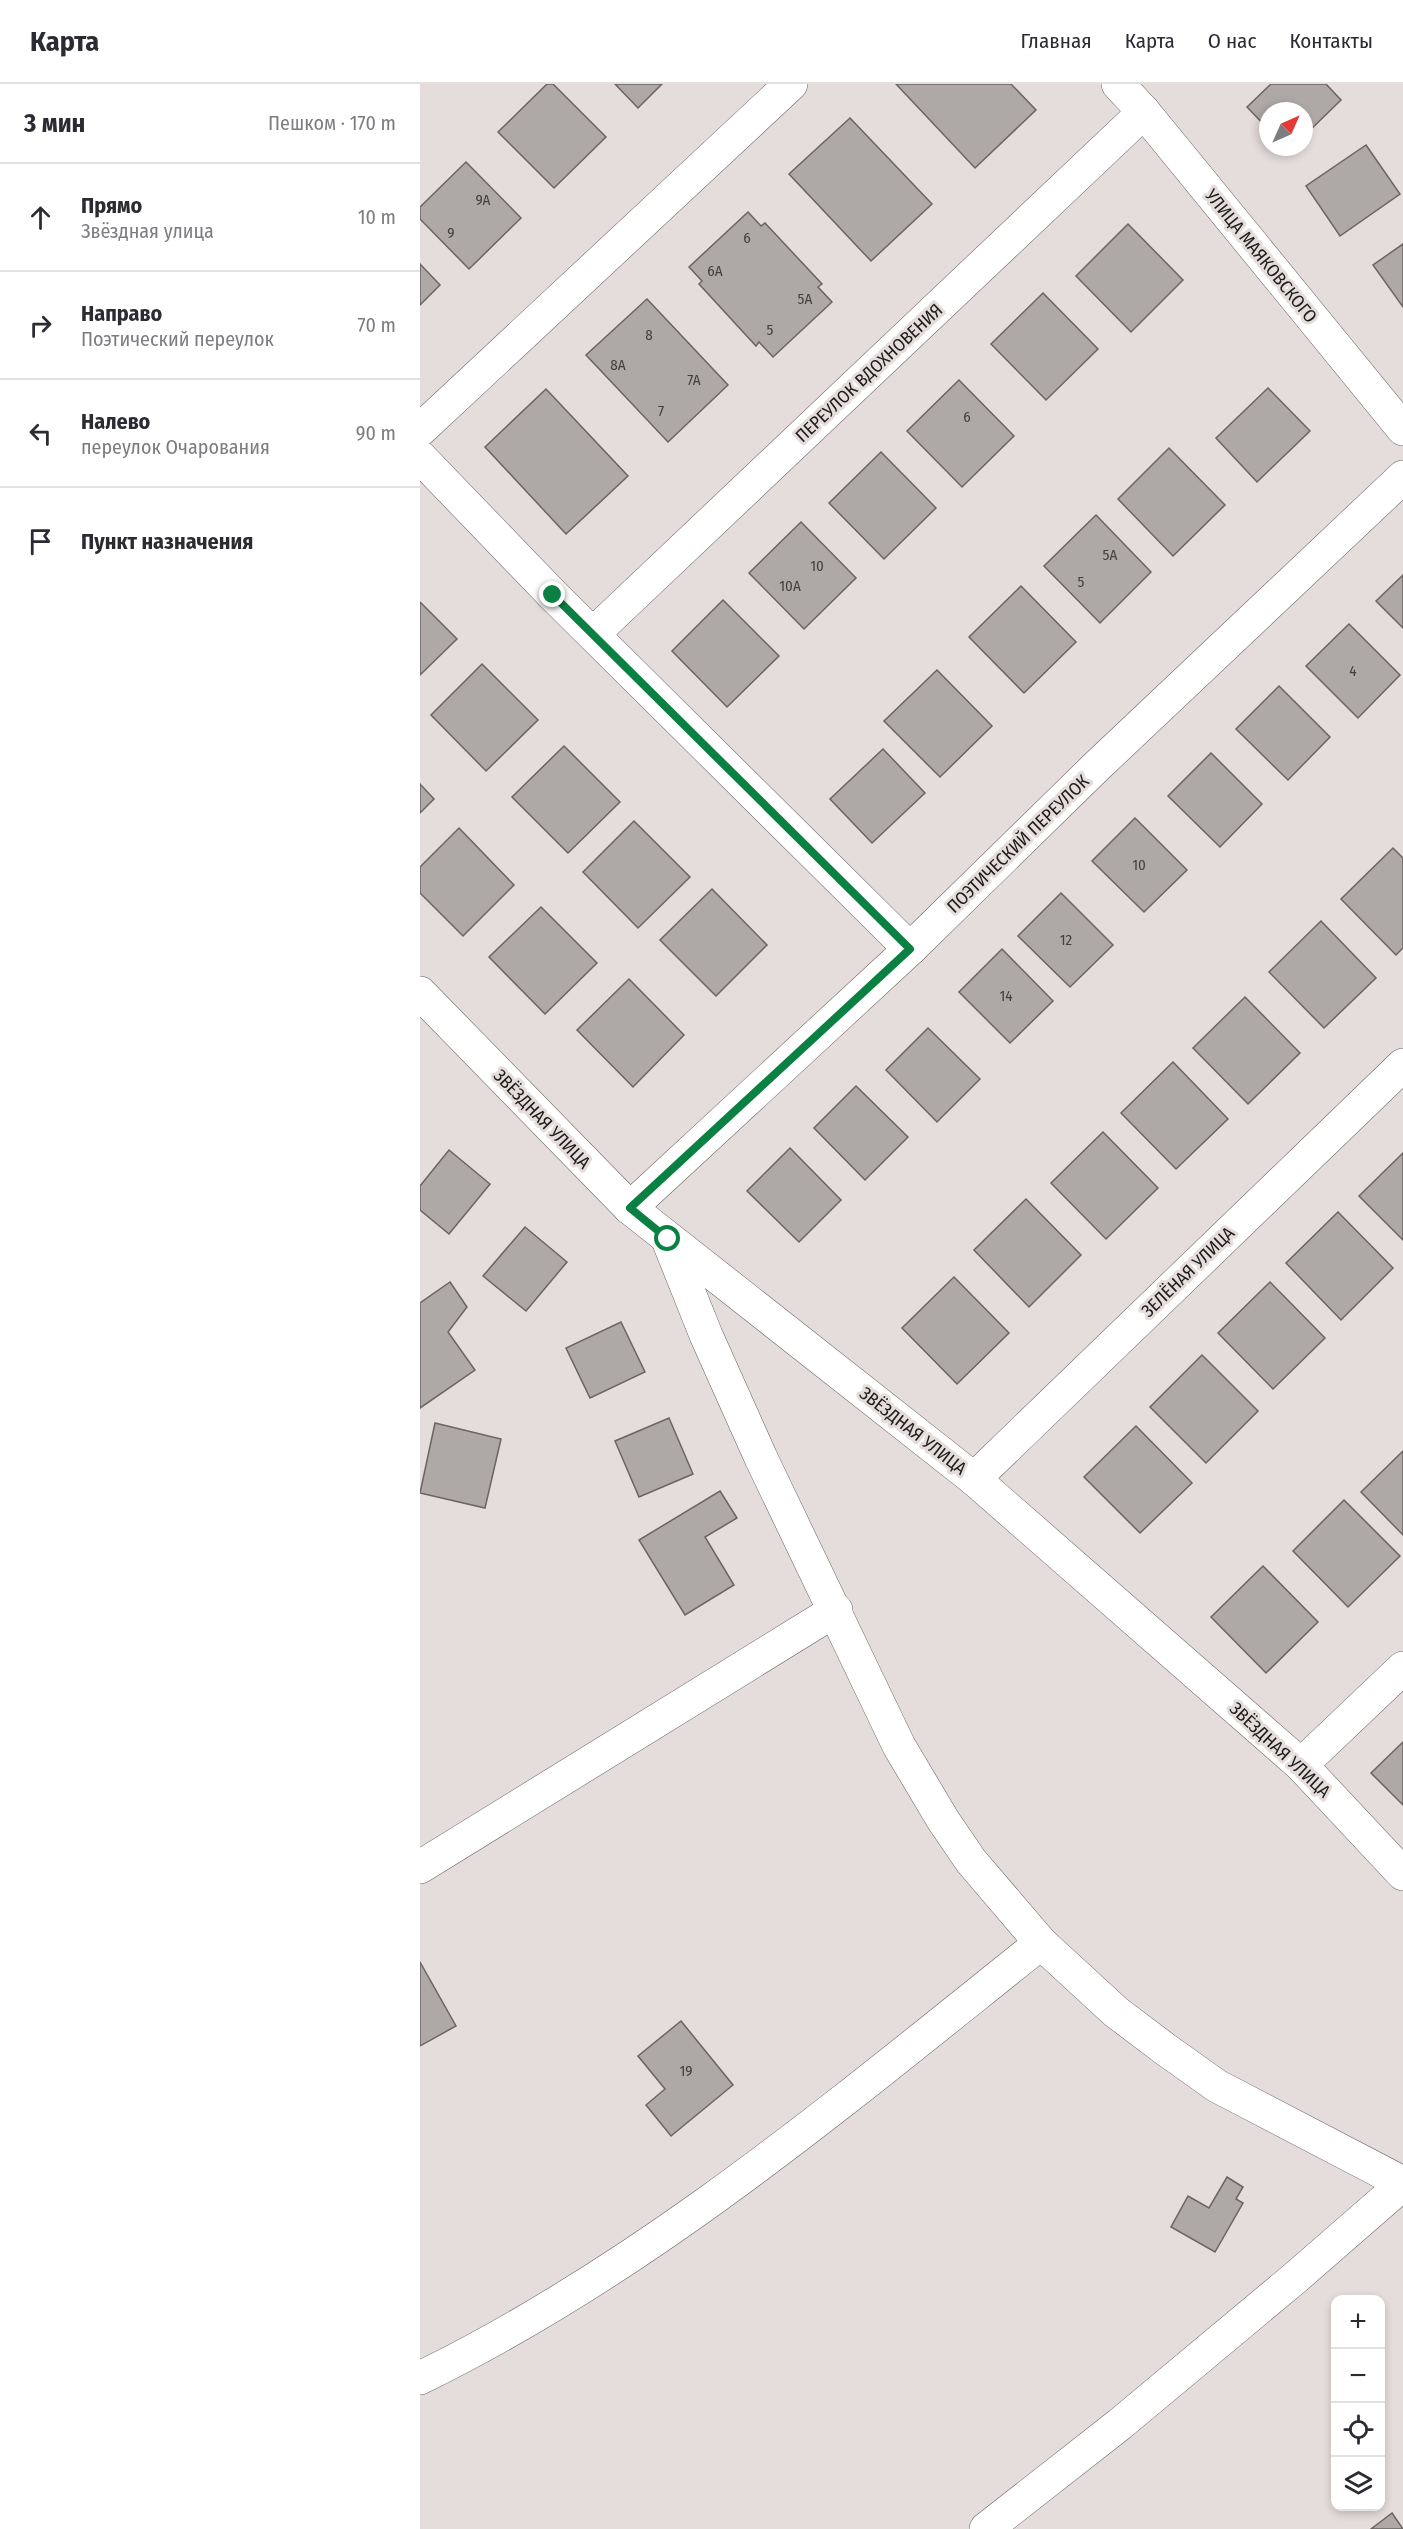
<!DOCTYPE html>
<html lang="ru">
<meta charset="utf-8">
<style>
body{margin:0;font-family:"Fira Sans Condensed",sans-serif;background:#f7f7f7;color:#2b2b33}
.controls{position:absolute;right:18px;bottom:18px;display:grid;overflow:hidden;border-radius:12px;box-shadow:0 3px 9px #0003}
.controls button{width:54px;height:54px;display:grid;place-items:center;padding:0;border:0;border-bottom:2px solid #e1e1e2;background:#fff;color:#2b2b33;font:30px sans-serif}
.compass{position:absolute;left:839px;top:18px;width:54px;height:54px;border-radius:50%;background:#fff;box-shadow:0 3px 9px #0003;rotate:45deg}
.stop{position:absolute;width:18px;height:18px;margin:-14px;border:4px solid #0b8043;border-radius:50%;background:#fff}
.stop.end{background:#0b8043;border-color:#fff;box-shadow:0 2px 6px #0008}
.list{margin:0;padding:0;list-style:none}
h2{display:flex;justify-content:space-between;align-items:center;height:78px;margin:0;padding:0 24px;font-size:26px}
h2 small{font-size:20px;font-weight:400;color:#7c7c81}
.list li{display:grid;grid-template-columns:39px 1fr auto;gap:18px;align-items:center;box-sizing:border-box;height:108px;padding:0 24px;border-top:2px solid #e1e1e2}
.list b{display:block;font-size:22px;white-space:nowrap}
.list p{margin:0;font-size:20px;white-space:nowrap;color:#7c7c81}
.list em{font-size:20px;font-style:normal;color:#7c7c81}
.icon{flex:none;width:33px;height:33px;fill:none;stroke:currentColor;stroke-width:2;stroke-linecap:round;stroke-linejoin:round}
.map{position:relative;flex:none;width:983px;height:2445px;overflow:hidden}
header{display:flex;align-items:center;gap:36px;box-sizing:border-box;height:84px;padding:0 30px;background:#fff;border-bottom:2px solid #e1e1e2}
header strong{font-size:28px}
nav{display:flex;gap:33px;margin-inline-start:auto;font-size:21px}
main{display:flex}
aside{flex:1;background:#fff}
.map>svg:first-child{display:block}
</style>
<header>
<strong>Карта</strong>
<nav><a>Главная</a><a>Карта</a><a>О нас</a><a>Контакты</a></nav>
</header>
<main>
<aside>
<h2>3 мин<small>Пешком · 170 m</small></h2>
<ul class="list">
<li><svg class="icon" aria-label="ahead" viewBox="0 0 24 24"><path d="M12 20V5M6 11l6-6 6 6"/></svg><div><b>Прямо</b><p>Звёздная улица</p></div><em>10 m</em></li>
<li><svg class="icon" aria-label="right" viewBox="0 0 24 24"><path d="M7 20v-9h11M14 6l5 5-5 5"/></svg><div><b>Направо</b><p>Поэтический переулок</p></div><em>70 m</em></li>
<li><svg class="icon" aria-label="left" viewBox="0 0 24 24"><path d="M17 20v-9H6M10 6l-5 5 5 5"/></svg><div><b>Налево</b><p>переулок Очарования</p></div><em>90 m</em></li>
<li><svg class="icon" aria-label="arrive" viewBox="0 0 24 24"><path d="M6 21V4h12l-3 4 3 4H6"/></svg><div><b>Пункт назначения</b></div></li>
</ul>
</aside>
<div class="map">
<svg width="983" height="2445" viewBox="0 0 983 2445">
<rect width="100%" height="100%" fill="#e5dddb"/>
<!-- building -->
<g fill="#aea8a6" stroke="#6a6462" stroke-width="1.5">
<polygon points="127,0 133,0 186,53 134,104 78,48"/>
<polygon points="195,0 242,0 218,24"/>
<polygon points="476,0 591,0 616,26 555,84"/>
<polygon points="851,0 906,0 921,16 884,52 884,27 848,27 848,45 827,23"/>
<polygon points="430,34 512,120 451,177 369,90"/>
<polygon points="946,61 980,110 920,152 886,102"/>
<polygon points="46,78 101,134 49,185 0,135 0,123"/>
<polygon points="328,128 341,142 345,139 402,200 398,203 412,218 353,273 339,258 336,262 279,200 282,197 269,183"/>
<polygon points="708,140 763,196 711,248 656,192"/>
<polygon points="983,160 983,223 953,181"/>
<polygon points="0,180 20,201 0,221"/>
<polygon points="623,209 678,265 626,316 571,260"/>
<polygon points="227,215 308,301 248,358 166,271"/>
<polygon points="539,296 594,352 542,403 487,347"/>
<polygon points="848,304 890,347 837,398 796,354"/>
<polygon points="126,305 208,392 146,450 65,363"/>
<polygon points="749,364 805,421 753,472 698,415"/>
<polygon points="461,368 516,424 464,475 409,419"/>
<polygon points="676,431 731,488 680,539 624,482"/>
<polygon points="381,438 436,494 384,545 329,489"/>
<polygon points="983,491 983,544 956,517"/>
<polygon points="601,502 656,558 604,609 549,553"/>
<polygon points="303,516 359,572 307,623 252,567"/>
<polygon points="0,518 37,555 0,591"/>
<polygon points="929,540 980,591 938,634 886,582"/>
<polygon points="62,580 118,636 66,687 11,631"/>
<polygon points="517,586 572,642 520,693 464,637"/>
<polygon points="859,602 910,653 868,696 816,645"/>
<polygon points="144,662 200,718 148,769 92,713"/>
<polygon points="463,665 505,709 452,759 410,715"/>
<polygon points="791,669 842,720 800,763 748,712"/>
<polygon points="0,700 14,715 0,729"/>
<polygon points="715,734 767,786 724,828 672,777"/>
<polygon points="214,737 270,793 218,844 163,788"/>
<polygon points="39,744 94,801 43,852 0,809 0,783"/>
<polygon points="973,764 983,774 983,864 976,871 921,815"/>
<polygon points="292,805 347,861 296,912 240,856"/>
<polygon points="641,809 693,861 650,903 598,852"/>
<polygon points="121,823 177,879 125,930 69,873"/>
<polygon points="901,837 956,894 904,944 849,888"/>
<polygon points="582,865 633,917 590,959 539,908"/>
<polygon points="209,895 264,951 213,1003 157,946"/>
<polygon points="825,913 880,969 828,1020 773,964"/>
<polygon points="508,944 560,995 517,1038 466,986"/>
<polygon points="753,978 808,1035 756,1085 701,1029"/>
<polygon points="436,1002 488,1053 445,1096 394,1044"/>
<polygon points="683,1048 738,1104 686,1155 631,1099"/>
<polygon points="370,1064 421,1116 379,1158 327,1107"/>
<polygon points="29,1066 70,1100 29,1150 0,1126 0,1102"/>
<polygon points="983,1069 983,1156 939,1112"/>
<polygon points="606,1115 661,1171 609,1223 554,1166"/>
<polygon points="918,1128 973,1184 921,1236 866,1179"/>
<polygon points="105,1143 147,1178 106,1227 63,1192"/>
<polygon points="534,1193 589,1249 537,1300 482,1244"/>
<polygon points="30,1198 47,1223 28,1248 55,1286 0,1324 0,1219"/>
<polygon points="850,1198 905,1254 853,1305 798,1249"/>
<polygon points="201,1238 225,1288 170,1314 146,1264"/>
<polygon points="782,1271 838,1327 786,1379 730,1323"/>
<polygon points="249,1334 273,1390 219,1413 195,1357"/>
<polygon points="15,1339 81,1355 65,1424 0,1409"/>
<polygon points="716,1342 772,1399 720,1449 664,1393"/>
<polygon points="983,1367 983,1451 941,1408"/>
<polygon points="300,1407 317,1434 285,1453 314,1501 265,1531 219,1456"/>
<polygon points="924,1416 980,1472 928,1523 873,1467"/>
<polygon points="843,1482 898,1538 846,1589 791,1533"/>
<polygon points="983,1658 983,1721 951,1689"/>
<polygon points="0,1878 36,1942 0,1962"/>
<polygon points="261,1937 313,2001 251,2052 226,2021 245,2005 218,1972"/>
<polygon points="807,2093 823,2103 816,2115 823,2119 795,2168 751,2143 768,2112 789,2124"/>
<polygon points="972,2429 983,2445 951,2445"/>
</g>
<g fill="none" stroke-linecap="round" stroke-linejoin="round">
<defs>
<g id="street">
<polyline points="698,0 724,28 983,345"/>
<polyline points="0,346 371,0"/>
<polyline points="0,373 133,511 490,865"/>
<polyline points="173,550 724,28"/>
<polyline points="0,909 210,1124 554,1395 881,1681 983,1790"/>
<polyline points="210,1124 490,865 676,683 983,393"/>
<polyline points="248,1156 286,1251 341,1374 479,1662 523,1736 551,1777 621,1859 696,1928 745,1965 797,2002 983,2099"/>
<polyline points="554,1395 983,981"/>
<polyline points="881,1681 983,1584"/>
<polyline points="0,1783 416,1526"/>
<path d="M0,2294c227,-111 424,-278 621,-435"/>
<polyline points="566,2445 700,2340 875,2194 983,2100"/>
</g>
</defs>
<!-- street casing -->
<use href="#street" stroke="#67615f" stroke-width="34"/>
<!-- street -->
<use href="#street" stroke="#fff" stroke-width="33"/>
</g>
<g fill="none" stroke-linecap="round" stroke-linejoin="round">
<!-- route -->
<polyline stroke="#0b8043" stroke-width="8" points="133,511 490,865 210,1124 248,1155"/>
</g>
<g text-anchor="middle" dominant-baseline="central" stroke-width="6" stroke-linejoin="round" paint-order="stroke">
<!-- number labels -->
<g font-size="15" fill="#423f3e">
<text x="63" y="116">9А</text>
<text x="31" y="149">9</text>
<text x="327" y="154">6</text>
<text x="295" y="187">6А</text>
<text x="385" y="215">5А</text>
<text x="350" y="246">5</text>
<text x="229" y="251">8</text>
<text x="198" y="281">8А</text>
<text x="274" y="296">7А</text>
<text x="241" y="327">7</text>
<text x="547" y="333">6</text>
<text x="690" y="471">5А</text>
<text x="397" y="482">10</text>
<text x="661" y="498">5</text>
<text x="370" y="502">10А</text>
<text x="933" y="587">4</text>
<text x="719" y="781">10</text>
<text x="646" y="856">12</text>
<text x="586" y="912">14</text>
<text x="266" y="1987">19</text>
</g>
<!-- street labels -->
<g font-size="18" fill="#1e1c1b" stroke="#e5dddb">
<text transform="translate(841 172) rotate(51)">УЛИЦА МАЯКОВСКОГО</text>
<text transform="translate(449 289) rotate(-43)">ПЕРЕУЛОК ВДОХНОВЕНИЯ</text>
<text transform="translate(598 760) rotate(-44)">ПОЭТИЧЕСКИЙ ПЕРЕУЛОК</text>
<text transform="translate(122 1035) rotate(46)">ЗВЁЗДНАЯ УЛИЦА</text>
<text transform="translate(768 1188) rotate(-44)">ЗЕЛЁНАЯ УЛИЦА</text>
<text transform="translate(493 1347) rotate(38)">ЗВЁЗДНАЯ УЛИЦА</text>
<text transform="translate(860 1666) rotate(43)">ЗВЁЗДНАЯ УЛИЦА</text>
</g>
</g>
</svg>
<div class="controls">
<button>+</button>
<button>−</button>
<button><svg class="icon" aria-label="locate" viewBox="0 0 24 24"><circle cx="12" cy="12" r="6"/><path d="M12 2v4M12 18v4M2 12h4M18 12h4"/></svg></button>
<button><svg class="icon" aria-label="layers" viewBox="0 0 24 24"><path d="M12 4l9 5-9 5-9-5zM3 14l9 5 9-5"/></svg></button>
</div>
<svg class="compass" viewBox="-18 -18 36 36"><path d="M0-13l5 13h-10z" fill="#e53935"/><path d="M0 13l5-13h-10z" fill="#7c7c81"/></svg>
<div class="stop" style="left:248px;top:1155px"></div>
<div class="stop end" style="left:133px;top:511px"></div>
</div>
</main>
